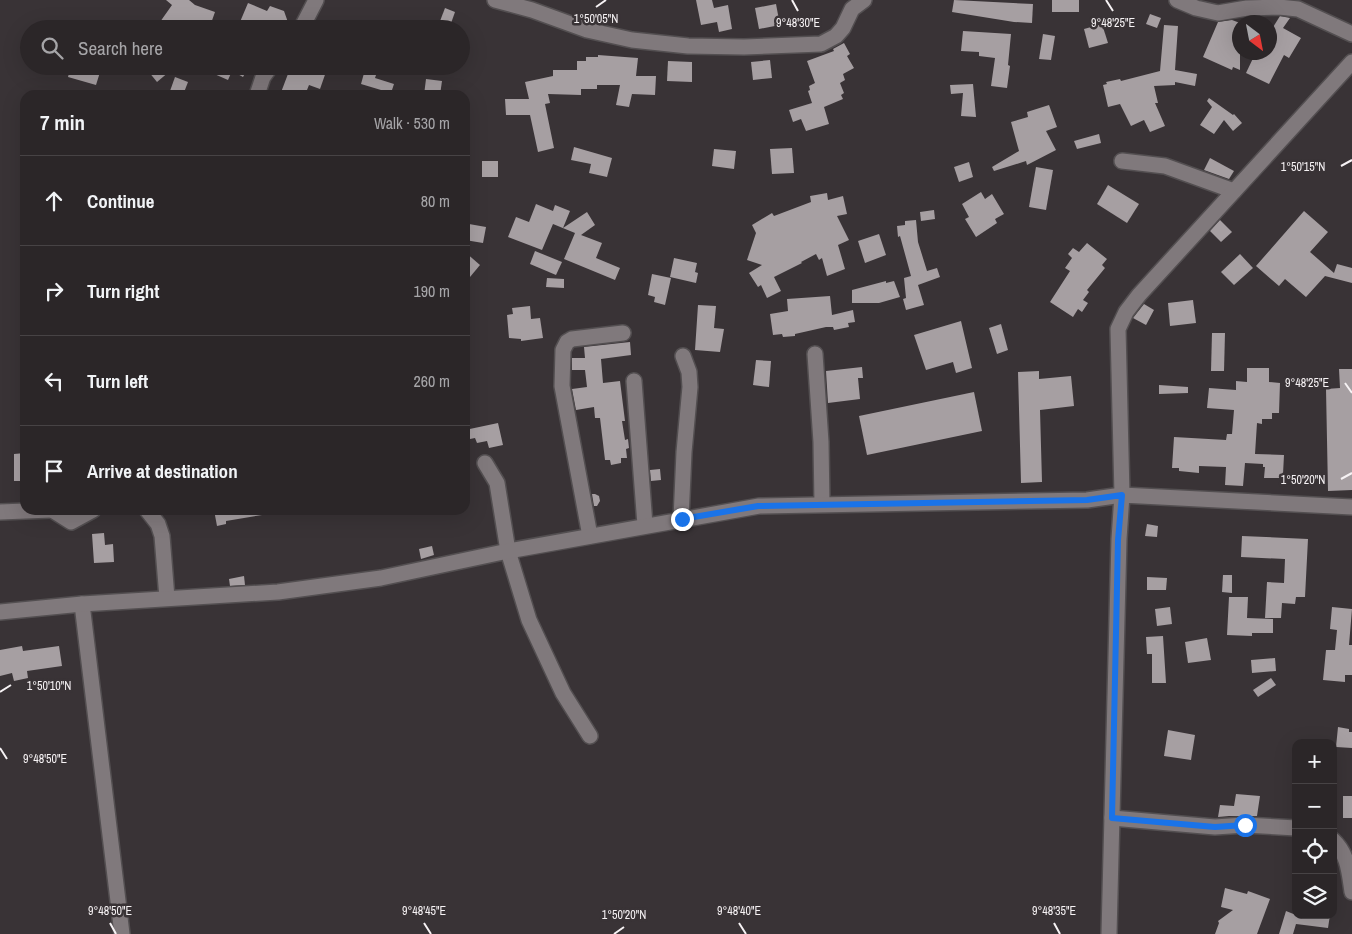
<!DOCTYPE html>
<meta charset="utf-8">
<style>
body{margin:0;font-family:"Archivo Narrow",sans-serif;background:#373234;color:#f1f3f6}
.controls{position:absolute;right:15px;bottom:15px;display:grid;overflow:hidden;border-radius:10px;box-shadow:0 5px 20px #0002}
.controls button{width:45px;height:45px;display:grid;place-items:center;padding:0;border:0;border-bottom:1px solid #474345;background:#2b2628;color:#f1f3f6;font:25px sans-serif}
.compass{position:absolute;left:1232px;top:15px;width:45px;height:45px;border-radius:50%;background:#2b2628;box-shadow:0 5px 20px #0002;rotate:148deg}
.stop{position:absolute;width:15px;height:15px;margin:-11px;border:4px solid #1a73e8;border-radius:50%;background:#fff}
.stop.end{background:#1a73e8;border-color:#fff;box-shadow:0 1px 5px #0008}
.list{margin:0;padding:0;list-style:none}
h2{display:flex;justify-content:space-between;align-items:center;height:65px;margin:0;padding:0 20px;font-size:21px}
h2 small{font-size:16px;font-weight:400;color:#a6a5a8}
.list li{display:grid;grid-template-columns:32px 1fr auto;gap:15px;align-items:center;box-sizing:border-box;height:90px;padding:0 20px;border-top:1px solid #474345}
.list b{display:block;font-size:19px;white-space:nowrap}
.list em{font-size:16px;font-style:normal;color:#a6a5a8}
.icon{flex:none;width:28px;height:28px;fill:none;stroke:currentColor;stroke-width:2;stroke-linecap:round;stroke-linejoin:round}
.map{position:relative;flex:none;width:1352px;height:934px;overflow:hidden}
.search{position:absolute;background:#2b2628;box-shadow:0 5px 20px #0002;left:20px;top:20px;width:450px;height:55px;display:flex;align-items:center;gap:12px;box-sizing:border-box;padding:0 18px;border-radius:28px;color:#a6a5a8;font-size:19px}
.panel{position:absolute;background:#2b2628;box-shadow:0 5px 20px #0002;left:20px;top:90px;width:450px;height:425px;border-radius:15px}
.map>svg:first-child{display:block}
</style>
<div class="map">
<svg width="1352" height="934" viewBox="0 0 1352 934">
<rect width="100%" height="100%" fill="#393336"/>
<!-- building -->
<g fill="#a69fa2">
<polygon points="166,0 189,0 195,5 215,12 209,29 169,29 160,22 172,5"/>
<polygon points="696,0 712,0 714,8 728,5 732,29 719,32 717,22 701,25"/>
<polygon points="954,0 1033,4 1032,23 1014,22 952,12"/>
<rect x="1052" y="0" width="27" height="12"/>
<polygon points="248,3 267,11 270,6 284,11 290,28 282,24 280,29 237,29"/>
<polygon points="776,4 780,25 759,29 755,8"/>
<polygon points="445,8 455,12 449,29 437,29"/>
<polygon points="1150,14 1161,18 1157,28 1146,24"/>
<polygon points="1280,16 1290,18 1283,28 1301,38 1289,58 1284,55 1269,84 1246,73 1256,52 1270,52 1270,32"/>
<polygon points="1232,20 1240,23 1240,70 1233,67 1232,70 1203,57 1218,22"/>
<polygon points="1102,24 1108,43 1089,48 1084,29"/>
<polygon points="1164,25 1178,26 1175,70 1197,74 1195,86 1175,82 1175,85 1154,86 1158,103 1155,103 1165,126 1150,132 1144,120 1131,126 1120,104 1108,107 1103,85 1107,84 1106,82 1120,79 1121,81 1160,71"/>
<polygon points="963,31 1011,34 1008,65 1010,66 1007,88 991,86 995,58 979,56 979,52 961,51"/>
<polygon points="1043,34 1055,36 1051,60 1039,59"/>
<polygon points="844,43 850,54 847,56 854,68 843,74 845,80 840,83 844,93 841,95 843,99 824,107 829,124 806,131 801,119 793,122 789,110 812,103 808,91 810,90 809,86 815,83 807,61 834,51 833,49"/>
<polygon points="598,55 638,58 636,76 656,76 655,95 632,94 629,107 616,105 620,85 597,85 597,89 581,89 581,95 548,94 550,103 545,104 554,148 538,152 530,115 506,115 505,99 529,99 525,82 553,76 553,70 577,70 577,61 586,61 586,57 598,57"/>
<polygon points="770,60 772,78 753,80 751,62"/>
<polygon points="668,61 692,62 692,82 667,81"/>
<polygon points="71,66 90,66 101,69 96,85 68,77"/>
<polygon points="144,66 176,66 157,82"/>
<polygon points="196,66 249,66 243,77 232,71 228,80"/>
<polygon points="291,66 320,66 327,69 320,89 309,85 305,95 280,95"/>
<polygon points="366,66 379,66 375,78 394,84 391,93 361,84"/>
<polygon points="175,77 188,82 183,95 170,91"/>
<polygon points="426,79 442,81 440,95 424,95"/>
<polygon points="973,84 976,117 961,116 963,93 951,94 950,85"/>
<polygon points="1209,98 1233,115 1234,114 1242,123 1233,131 1224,120 1214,134 1200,125 1212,107 1207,101"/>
<polygon points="1049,105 1057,127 1046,131 1056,150 1027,165 1026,161 994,171 992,167 1019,151 1011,122 1028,117 1027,112"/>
<polygon points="1099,134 1101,143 1077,149 1074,141"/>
<polygon points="574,147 612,158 607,177 589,173 591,164 571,160"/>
<polygon points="792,148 794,173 772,174 770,149"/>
<polygon points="714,149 736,151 734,169 712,166"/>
<polygon points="1210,158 1234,171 1229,179 1204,170"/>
<rect x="482" y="161" width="16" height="16"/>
<polygon points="969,162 973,177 959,182 954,167"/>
<polygon points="1036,167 1053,170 1046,210 1029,207"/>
<polygon points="1108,185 1139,204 1127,223 1097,204"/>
<polygon points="981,192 985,199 992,194 1004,214 995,219 997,223 976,237 965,219 969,217 962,204"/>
<polygon points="827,193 828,200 843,196 847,214 837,216 849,240 838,245 845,269 827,276 822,258 819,260 816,254 801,262 802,263 774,277 781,291 767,298 761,285 758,287 749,273 762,265 747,260 756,233 752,225 772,213 774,216 811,202 810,196"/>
<polygon points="536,204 553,211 555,205 570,211 563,228 587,212 595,225 581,235 602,243 596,258 620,268 615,280 564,259 575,233 553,224 542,250 508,237 516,217 529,222"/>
<polygon points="934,210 935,219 921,221 920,212"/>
<polygon points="1304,211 1328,232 1310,252 1334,273 1337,264 1352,268 1352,283 1325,276 1306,297 1285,279 1279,286 1256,266"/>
<polygon points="916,220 918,242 927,271 937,268 940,277 918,285 924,305 906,310 903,299 906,298 904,278 911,276 900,236 898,237 897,226 905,225 905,221"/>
<polygon points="1220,220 1232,232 1221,242 1210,231"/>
<polygon points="469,224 486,227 483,243 465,240"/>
<polygon points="879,234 886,255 865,263 858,241"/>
<polygon points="1087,243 1107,259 1102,265 1105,268 1087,290 1089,292 1083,300 1088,303 1082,312 1078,309 1073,317 1050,302 1070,271 1065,268 1072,258 1068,254 1073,248 1079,252"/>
<polygon points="535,251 562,262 556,275 530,264"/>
<polygon points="465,252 480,265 465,283"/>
<polygon points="1240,254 1253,268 1234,285 1221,272"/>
<polygon points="674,258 697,263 695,272 698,273 696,283 670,277"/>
<polygon points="652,274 671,278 665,305 654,302 655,297 648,295"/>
<polygon points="547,278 564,279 564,288 546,287"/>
<polygon points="886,281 886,283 894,281 900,297 879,303 852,303 852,290"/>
<polygon points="830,296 832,315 853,310 855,322 848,323 849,327 834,330 833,327 826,327 795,334 795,336 783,337 782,334 773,335 770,314 788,311 787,299"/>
<polygon points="1193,300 1196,323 1170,326 1168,303"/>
<polygon points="1144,304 1154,310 1146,325 1133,318"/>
<polygon points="698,305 716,306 714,328 724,329 720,352 695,350"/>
<polygon points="530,306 531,319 540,318 543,338 521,341 521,339 509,338 507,315 513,314 512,308"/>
<polygon points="961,321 972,368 956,373 953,362 926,370 914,335"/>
<polygon points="1001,324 1008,350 997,354 989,328"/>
<polygon points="1212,333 1225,333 1224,371 1211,371"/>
<polygon points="630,342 631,355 601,359 603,383 620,381 625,421 622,421 625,440 628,439 629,448 626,449 627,458 621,458 621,463 611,465 610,460 605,460 600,418 595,418 594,407 576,410 572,389 587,387 585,370 572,370 572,358 585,358 584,347"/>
<polygon points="756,360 771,361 769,387 753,385"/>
<polygon points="862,367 863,378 858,378 860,399 828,403 826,371"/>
<polygon points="1247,368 1269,368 1269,382 1280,383 1279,413 1272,413 1272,419 1262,419 1262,424 1257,423 1255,454 1284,455 1283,474 1281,474 1281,478 1264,478 1265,467 1263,467 1263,464 1245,463 1243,486 1225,485 1226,467 1199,466 1199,473 1179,471 1179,468 1172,468 1174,437 1226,440 1227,434 1232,434 1234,410 1207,408 1209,388 1236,390 1236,381 1247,382"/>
<polygon points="1339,369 1352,369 1352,490 1328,491 1326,389 1340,388"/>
<polygon points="1039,371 1039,379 1071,376 1074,406 1040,410 1042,482 1021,483 1018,372"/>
<polygon points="1159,385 1188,387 1188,393 1159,394"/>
<polygon points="974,392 982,431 867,455 859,416"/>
<polygon points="498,423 503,445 489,448 487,441 477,443 475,438 465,440 465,430"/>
<polygon points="25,453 25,481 14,481 14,454"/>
<polygon points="660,469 661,480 651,481 650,470"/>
<polygon points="592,494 595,494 599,496 600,501 597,506 594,506"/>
<polygon points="214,510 262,510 262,515 226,521 226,524 217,526"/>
<polygon points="1147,524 1158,526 1157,537 1145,536"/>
<polygon points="104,533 105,545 113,544 114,562 94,563 92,534"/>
<polygon points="1242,536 1308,539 1305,597 1296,597 1295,604 1282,603 1281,618 1265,618 1267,582 1284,583 1285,559 1241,557"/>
<polygon points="432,546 434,555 421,559 419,549"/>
<polygon points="1223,575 1232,575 1232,593 1222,592"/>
<polygon points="244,576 245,585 230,586 229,579"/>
<polygon points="1147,577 1167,578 1166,590 1147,590"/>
<polygon points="1229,597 1248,597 1247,618 1273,619 1273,633 1252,633 1252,636 1227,635"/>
<polygon points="1170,607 1172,624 1157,626 1155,609"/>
<polygon points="1332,607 1352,609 1349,645 1352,645 1352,675 1345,675 1345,682 1323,680 1326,650 1335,650 1337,630 1330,629"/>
<polygon points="1163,636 1166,683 1152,683 1152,654 1147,654 1146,637"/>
<polygon points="1207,638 1211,660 1188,663 1185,642"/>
<polygon points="22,646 23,651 59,646 62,666 27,671 28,678 14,681 12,673 0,676 0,650"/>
<polygon points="1275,658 1276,671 1252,673 1251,660"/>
<polygon points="1271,678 1276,685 1258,697 1253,690"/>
<polygon points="1338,727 1349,729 1349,732 1352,732 1352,748 1336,747"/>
<polygon points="1168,730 1195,735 1191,760 1164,756"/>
<polygon points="1236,794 1260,796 1257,816 1229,816 1218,817 1220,805 1234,806"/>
<rect x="1343" y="796" width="9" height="22"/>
<polygon points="1225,888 1247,894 1248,891 1270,899 1257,934 1215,934 1219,923 1218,921 1233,910 1221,907"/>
<polygon points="1286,911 1296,915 1330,915 1328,928 1296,924 1293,934 1279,934"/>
</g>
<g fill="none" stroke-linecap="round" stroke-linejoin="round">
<defs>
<g id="minor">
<polyline points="495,0 532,10 587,30 632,40 688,46 744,47 821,44 836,36 843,28 852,9 864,0"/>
<polyline points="1177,0 1196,8 1218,13 1247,8 1279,7 1298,9 1352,34"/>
<polyline points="301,29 316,0"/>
<polyline points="257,95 263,77 271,66"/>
<polyline points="1122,161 1165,166 1234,191"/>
<polyline points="815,354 821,442 822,504"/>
<polyline points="634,381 645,525"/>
<polyline points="485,463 497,483 508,551 529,620 563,693 590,736"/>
<polyline points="52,510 71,522 93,510"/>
<polyline points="147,510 158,524 162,536 167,598"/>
<polyline points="0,512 51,510"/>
<polyline points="681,519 684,452 690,387 689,372 683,356"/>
<polyline points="590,536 562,386 563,350 567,342 572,339 623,333"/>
<polyline points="82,604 122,934"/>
<polyline points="0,612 82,604 278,592 381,578 508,551 759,506 1087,500 1122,495 1118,329 1126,312 1139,295 1352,62"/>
<polyline points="1112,818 1215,827 1245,825 1296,828"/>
<path d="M1333,840c15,14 16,32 19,52"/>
<polyline points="1109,934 1119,539 1122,495 1352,507"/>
</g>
</defs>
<!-- minor casing -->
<use href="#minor" stroke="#534f51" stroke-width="18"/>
<!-- minor -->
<use href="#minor" stroke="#80797c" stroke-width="15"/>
</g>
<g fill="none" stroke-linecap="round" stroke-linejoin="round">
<!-- route -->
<polyline stroke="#1a73e8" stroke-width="6" points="682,519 758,506 1087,500 1122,495 1118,540 1112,818 1215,827 1245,825"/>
</g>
<!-- ticks -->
<path fill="none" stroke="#f6f2f4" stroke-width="2" d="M792,0l6,11M1106,0l7,11M596,7l10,-7M1341,166l11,-6M1345,383l7,10M1341,479l11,-6M0,692l11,-7M0,748l7,11M110,923l6,11M424,923l7,11M739,923l7,11M1054,923l6,11M614,934l10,-7"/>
<g font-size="12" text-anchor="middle" fill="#f6f2f4" stroke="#393336" stroke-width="5" stroke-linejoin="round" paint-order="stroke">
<text x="596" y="23">1°50'05"N</text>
<text x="798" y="27">9°48'30"E</text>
<text x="1113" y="27">9°48'25"E</text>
<text x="1303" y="171">1°50'15"N</text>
<text x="1307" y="387">9°48'25"E</text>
<text x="1303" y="484">1°50'20"N</text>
<text x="49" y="690">1°50'10"N</text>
<text x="45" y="763">9°48'50"E</text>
<text x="110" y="915">9°48'50"E</text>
<text x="424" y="915">9°48'45"E</text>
<text x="739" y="915">9°48'40"E</text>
<text x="1054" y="915">9°48'35"E</text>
<text x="624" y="919">1°50'20"N</text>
</g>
</svg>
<div class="controls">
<button>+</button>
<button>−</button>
<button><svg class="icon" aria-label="locate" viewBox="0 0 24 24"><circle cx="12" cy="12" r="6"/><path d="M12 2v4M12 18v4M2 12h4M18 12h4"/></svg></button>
<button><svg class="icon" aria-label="layers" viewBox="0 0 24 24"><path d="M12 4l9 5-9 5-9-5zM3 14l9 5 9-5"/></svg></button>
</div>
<svg class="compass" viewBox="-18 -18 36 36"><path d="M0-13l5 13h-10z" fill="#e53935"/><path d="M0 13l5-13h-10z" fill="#a6a5a8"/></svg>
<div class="stop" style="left:1245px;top:825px"></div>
<div class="stop end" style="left:682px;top:519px"></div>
<div class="search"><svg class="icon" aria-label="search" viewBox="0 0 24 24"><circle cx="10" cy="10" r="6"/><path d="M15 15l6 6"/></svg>Search here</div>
<section class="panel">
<h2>7 min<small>Walk · 530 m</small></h2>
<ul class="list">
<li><svg class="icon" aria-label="ahead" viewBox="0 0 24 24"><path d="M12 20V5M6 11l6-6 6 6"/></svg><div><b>Continue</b></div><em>80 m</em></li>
<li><svg class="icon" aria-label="right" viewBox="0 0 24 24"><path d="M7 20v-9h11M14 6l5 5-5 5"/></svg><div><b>Turn right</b></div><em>190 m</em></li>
<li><svg class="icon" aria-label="left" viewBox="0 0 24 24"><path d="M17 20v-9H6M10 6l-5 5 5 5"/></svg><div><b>Turn left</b></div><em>260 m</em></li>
<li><svg class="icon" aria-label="arrive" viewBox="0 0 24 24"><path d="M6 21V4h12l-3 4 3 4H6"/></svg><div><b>Arrive at destination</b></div></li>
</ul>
</section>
</div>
